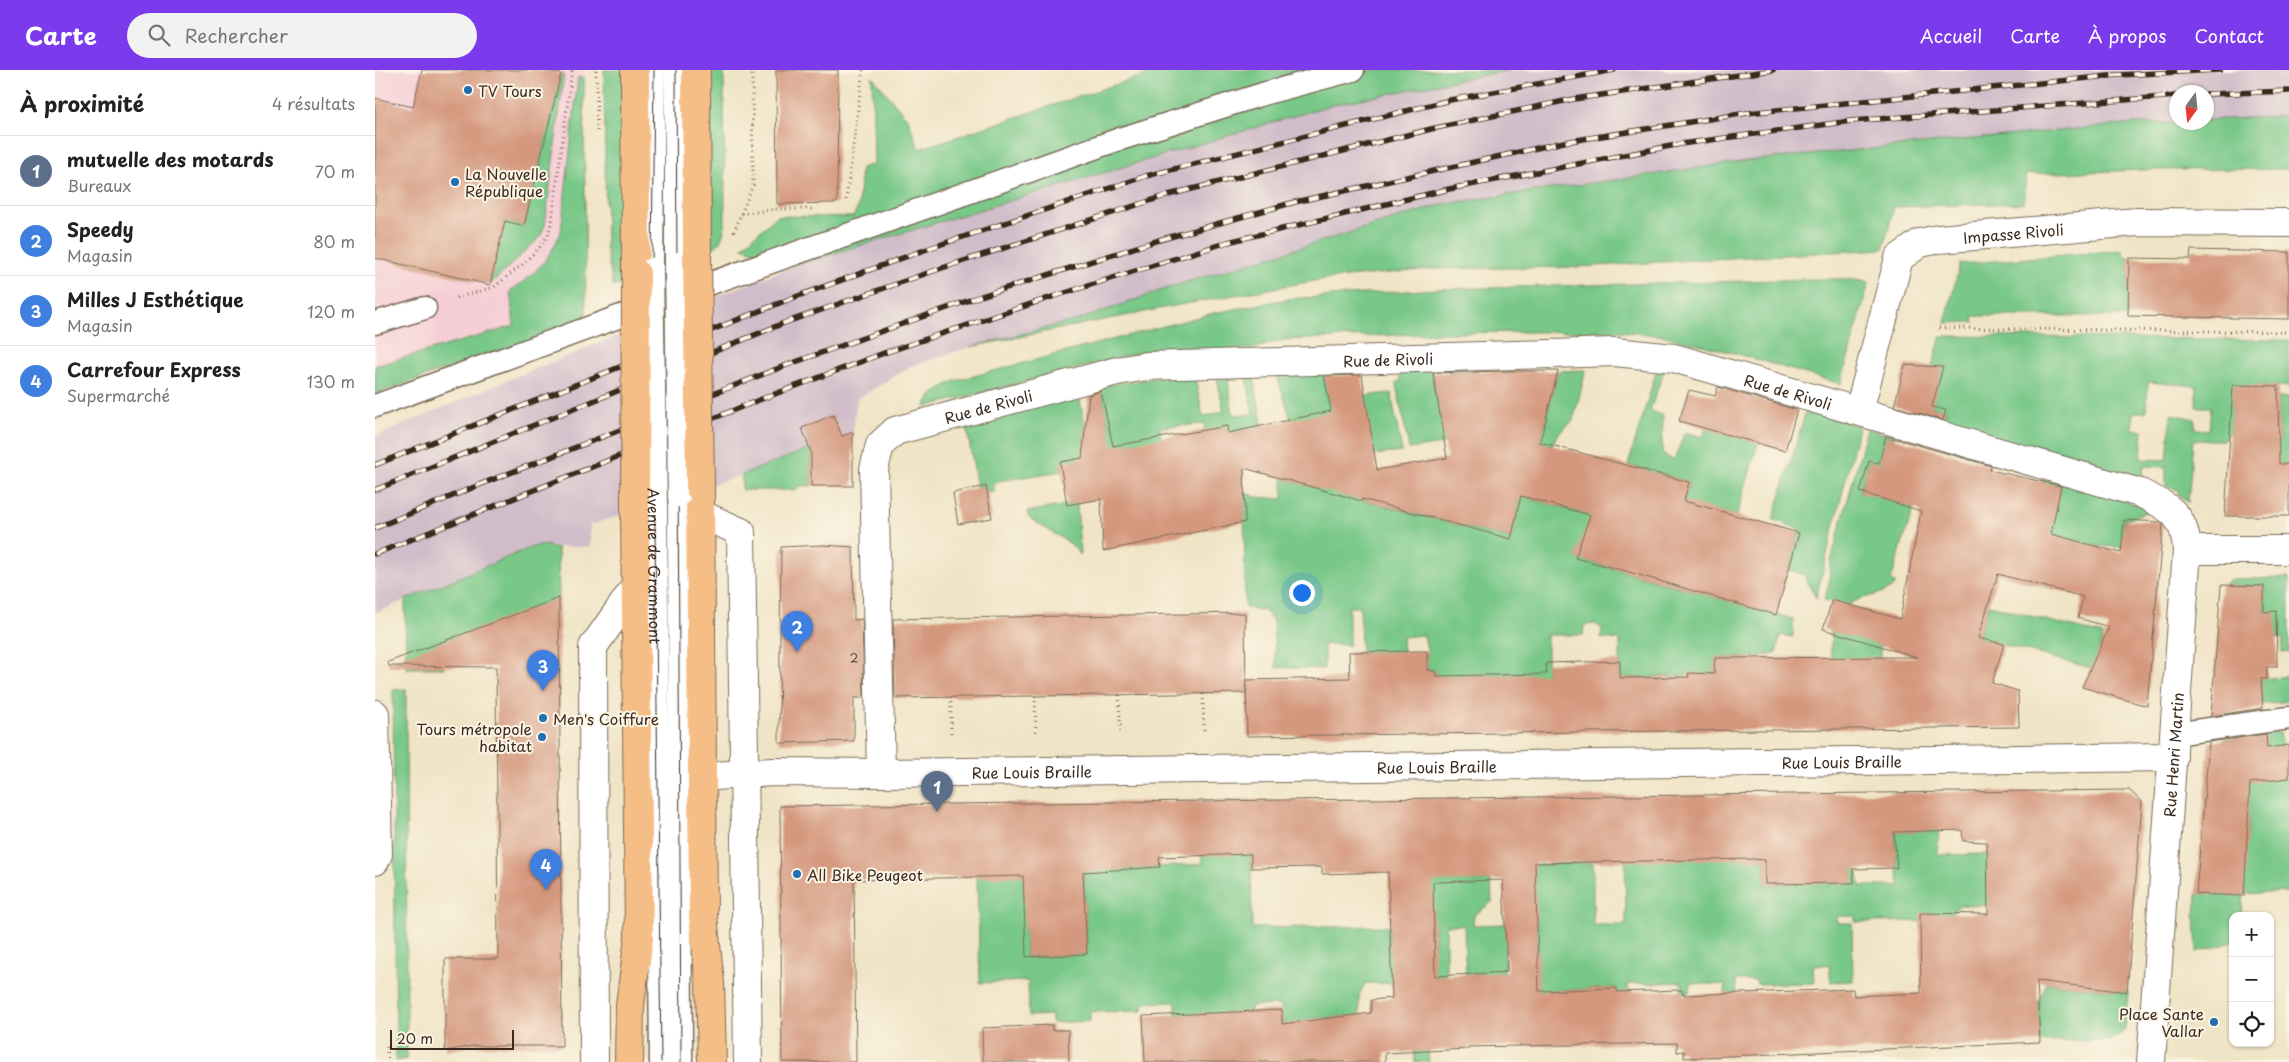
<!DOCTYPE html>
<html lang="fr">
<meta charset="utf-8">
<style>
body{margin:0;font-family:"Playpen Sans",sans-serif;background:#f2f2f2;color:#222}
.controls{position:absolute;right:15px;bottom:15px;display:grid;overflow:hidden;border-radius:10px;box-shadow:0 1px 4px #0004}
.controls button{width:45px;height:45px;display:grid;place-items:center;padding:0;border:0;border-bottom:1px solid #e0e0e0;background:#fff;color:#222;font:25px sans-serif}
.compass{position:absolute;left:1794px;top:15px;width:45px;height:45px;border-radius:50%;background:#fff;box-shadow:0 1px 4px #0004;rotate:195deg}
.scale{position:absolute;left:15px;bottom:12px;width:124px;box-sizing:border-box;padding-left:5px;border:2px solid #3b2a1e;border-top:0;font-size:14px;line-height:18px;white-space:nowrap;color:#3b2a1e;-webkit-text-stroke:4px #fcf5e5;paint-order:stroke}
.you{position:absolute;left:926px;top:522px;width:18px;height:18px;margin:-12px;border:4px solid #fff;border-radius:50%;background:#1a73e8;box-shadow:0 0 0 8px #1a73e833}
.badge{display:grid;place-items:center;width:32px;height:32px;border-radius:50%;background:#7c3aed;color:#fff;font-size:16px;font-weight:700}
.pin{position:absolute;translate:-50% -41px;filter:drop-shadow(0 1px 2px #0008)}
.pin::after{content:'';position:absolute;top:26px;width:18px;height:15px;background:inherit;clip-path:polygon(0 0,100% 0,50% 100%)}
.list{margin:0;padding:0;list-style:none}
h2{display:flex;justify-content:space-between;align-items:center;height:65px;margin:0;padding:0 20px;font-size:21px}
h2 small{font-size:16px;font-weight:400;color:#767676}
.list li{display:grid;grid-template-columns:32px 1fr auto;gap:15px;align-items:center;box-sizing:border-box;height:70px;padding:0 20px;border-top:1px solid #e0e0e0}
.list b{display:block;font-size:19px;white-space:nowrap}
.list p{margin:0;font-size:16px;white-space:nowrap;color:#767676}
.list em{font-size:16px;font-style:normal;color:#767676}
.icon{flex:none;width:28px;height:28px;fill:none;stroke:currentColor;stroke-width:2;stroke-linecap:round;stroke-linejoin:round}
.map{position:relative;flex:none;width:1914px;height:992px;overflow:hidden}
header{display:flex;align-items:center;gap:30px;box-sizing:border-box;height:70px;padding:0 25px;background:#7c3aed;color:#fff}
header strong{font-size:24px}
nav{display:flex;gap:28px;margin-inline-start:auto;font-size:18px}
.search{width:350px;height:45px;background:#f2f2f2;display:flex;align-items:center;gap:12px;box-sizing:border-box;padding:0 18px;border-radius:28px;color:#767676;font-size:19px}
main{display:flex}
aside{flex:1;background:#fff}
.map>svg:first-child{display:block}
</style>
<header>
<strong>Carte</strong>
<div class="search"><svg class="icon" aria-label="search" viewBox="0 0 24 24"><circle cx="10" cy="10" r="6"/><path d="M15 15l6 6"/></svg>Rechercher</div>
<nav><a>Accueil</a><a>Carte</a><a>À propos</a><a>Contact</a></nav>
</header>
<main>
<aside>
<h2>À proximité<small>4 résultats</small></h2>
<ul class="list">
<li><span class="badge" style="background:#5c6f8a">1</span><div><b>mutuelle des motards</b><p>Bureaux</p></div><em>70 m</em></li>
<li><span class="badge" style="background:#3f7fe0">2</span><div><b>Speedy</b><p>Magasin</p></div><em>80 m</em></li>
<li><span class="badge" style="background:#3f7fe0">3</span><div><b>Milles J Esthétique</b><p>Magasin</p></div><em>120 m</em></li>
<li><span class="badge" style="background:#3f7fe0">4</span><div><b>Carrefour Express</b><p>Supermarché</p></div><em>130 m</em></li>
</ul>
</aside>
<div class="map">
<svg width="1914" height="992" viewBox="0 0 1914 992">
<rect width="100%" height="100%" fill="#fcf5e5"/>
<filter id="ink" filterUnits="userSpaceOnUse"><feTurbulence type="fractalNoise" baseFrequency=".02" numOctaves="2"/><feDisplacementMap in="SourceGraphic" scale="10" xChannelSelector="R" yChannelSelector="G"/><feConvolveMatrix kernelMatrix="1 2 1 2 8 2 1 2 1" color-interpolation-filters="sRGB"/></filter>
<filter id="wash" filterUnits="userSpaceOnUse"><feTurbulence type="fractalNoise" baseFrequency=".0096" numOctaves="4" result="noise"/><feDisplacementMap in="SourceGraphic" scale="20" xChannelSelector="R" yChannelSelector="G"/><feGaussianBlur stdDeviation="1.12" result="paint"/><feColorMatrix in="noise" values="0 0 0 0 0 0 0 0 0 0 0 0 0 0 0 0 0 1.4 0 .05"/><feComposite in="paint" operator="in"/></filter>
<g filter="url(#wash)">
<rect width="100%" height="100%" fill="#f0e4c6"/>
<!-- built -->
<polygon fill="#f6cfd6" points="0,0 209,0 211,215 135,221 139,256 0,296"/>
<!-- industrial -->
<polygon fill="#d1bdc9" points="1134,0 1914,0 1914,46 1832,50 1832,22 1802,22 1801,52 1755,54 706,249 595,277 536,296 482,329 478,362 478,416 436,416 435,378 366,405 215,455 215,477 157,477 0,543 0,367 118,316 420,195 956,35"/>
<!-- green -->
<g fill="#78c888" stroke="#5a7953" fill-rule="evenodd">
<polygon points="229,0 248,0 252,215 238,216 231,178"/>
<path d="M335,0h14l1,155c-2,13 -5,23 -20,26z"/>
<polygon points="785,0 1134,0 956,35 420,195 367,177 402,146 478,147 483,137 486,98 499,94 497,6 533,49 544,79"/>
<polygon points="186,4 189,4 170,155 165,167 115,215 130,151 149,156"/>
<path d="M203,7l6,2 2,241 -211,74v-28l139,-40 -4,-35c25,-17 40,-31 51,-60z"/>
<polygon points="1914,46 1914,99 1771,100 1651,104 1649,133 1519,137 1508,179 1203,197 1058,199 950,209 804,235 595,277 706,249 802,215 1069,134 1379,90 1755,54 1832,52 1832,50"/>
<polygon points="1748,180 1749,187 1754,188 1753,246 1598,246 1599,252 1570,253 1585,194"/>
<path d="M1444,209h28l22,3 -28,102 -107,-31 -68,-17 -47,-5 -180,2 -155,7 -32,9 -106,2 -221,56c5,-15 16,-19 30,-26l259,-68 74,-14 150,-10z"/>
<path d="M1566,266l348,4v46h-45l-1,32 -20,22h-30l-5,63 -10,-9v-4l-12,-4v-19l-22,-1 -2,14 -199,-58 3,-12 -14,-3v-40zM1773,312l49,4 -1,21h15l-2,23 -14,-1v-10l-24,-5 -4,46 -26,-1 2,-29 -11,-1 2,-17h12z"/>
<polygon points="1282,299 1289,301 1275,340 1288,346 1287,384 1299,390 1310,362 1328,367 1330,358 1383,373 1362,446 1308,434 1314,412 1253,395"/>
<polygon points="1102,300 1102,310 1118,366 1034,379 1021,313 1025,311 1024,302 1057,301 1062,330 1076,329 1073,301"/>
<polygon points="1211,300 1198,351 1185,362 1176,375 1165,372 1183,301"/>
<polygon points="948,301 955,336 969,333 971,345 916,350 901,302"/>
<polygon points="819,303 828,347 849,341 841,303 852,303 858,345 878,344 871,303 878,303 889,364 833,374 829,354 785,357 786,368 687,401 623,411 619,415 619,422 612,423 611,416 602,418 591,353 703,321 712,364 733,354 725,316"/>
<polygon points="1016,323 1027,382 999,385 987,326"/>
<polygon points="1904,327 1914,327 1914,394 1892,394 1904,367"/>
<polygon points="1431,341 1484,356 1441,528 1429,505 1414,500 1425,459 1398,450"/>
<path d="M1492,359l27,7 -8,30 -17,-5 -9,31 57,5 -26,83 5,4c-13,14 -35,10 -49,22l-23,-6 4,-12 3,-27z"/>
<polygon points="436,378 436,416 424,416 422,420 367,420 367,405"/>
<path d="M1668,408l111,31 -30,11 -2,27 -27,-1 -34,15 -7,28 -36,-10zM1669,413l17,3 -2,10 -9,6z"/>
<path d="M908,409l228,60 10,-43 90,25c-23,9 -29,12 -35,37l217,61v18l-13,-2 -4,19 -23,3 1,25 -5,1 -1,-26 -33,1 -1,15 -56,4 -38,1v-38l-19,-2 1,-9 -6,-5 -12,1 -1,10h-36v47l-112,-6v-5l-8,-1v-19l-3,-16 -22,2 1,15 -42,3 -1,-48h-11v38l-25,-1v25l-48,-2 -3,-46 -9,-11 -19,-2 -1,-116 12,5 27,2z"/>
<polygon points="702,433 705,485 696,474 654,448 652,442"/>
<polygon points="173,475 176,478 183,478 184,533 64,586 69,598 31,598 30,530 157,477"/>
<polygon points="1914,508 1914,583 1907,582 1908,568 1901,568 1889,542 1889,516 1849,515 1857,509"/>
<polygon points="1614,535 1728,565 1720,597 1716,598 1603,568"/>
<polygon points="1456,560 1505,574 1505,595 1456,609"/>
<polygon points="1914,606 1914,631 1888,634 1886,609"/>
<polygon points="31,619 32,989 21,991 18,620"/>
<polygon points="1905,662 1914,708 1914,822 1868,824 1866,846 1858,846 1858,872 1822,882 1820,845 1822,824 1873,764 1873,746 1856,744 1846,706 1849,669"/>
<polygon points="875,730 877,858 1014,856 1015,885 1036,884 1060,875 1059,855 1046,855 1045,811 1116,811 1117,832 1099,845 1098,855 1130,854 1131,866 1143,875 1130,881 1129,902 1091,907 1089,855 1071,855 1071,906 1058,906 1053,972 1054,992 1040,992 1037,914 990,913 984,925 985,945 931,949 931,953 907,954 906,935 875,936 875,942 801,945 801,932 768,933 768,941 715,942 715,951 677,953 677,945 654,946 653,911 605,913 602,807 648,777 651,887 712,884 708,794 770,798 827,794 824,731"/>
<polygon points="1539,753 1564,753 1563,785 1612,784 1634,835 1585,835 1577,843 1577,851 1480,852 1480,846 1462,846 1462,853 1477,853 1478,911 1456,912 1454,895 1438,895 1439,913 1382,914 1381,910 1361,910 1363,946 1351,947 1350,915 1315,913 1314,922 1307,923 1307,912 1253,914 1255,965 1244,965 1241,918 1159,921 1163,886 1162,854 1150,795 1218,793 1218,855 1251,855 1250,773 1377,777 1377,790 1390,790 1390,814 1439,813 1439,797 1479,780 1485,816 1525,816 1522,798 1520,762 1539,762"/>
<polygon points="1678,898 1676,913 1753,922 1750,960 1737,970 1665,972 1663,934"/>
</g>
<g id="blocks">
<!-- building -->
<g fill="#d4987e" fill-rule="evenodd">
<polygon points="47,0 168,0 186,4 149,156 130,151 115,215 0,188 0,28 38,37"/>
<polygon points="401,0 463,0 462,133 402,134"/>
<polygon points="1816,180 1914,182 1914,249 1753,246 1754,188 1815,189"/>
<polygon points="1530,295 1568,297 1557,337 1571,340 1568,350 1519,336"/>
<polygon points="1134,301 1183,301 1165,372 1314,412 1309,431 1424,463 1401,545 1247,500 1200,488 1215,445 1146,426 1136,469 987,429 987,431 869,398 870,452 728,481 726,429 692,435 685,392 707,388 714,325 726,321 738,376 852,356 853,363 956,341 949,306 987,305 1002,400 1072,388 1058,303"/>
<polygon points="1858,315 1903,316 1904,394 1914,394 1914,446 1850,446"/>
<polygon points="1343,317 1422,340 1410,381 1304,351 1314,320 1340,326"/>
<polygon points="458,345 467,366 478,362 478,416 436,416 436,382 427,358"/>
<polygon points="1511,366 1616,396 1615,400 1686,416 1676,464 1746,483 1749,450 1785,452 1788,454 1772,636 1707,617 1734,557 1703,548 1708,527 1623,504 1603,568 1629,574 1617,613 1643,621 1644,657 872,666 871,610 975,608 974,582 1052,581 1052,600 1061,601 1060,606 1172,604 1171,593 1245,591 1245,608 1314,607 1313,603 1339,604 1340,588 1542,587 1448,559 1457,530 1525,549 1546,441 1485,422 1494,391 1504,393"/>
<polygon points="611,416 617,448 583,454 578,423"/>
<polygon points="447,475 478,477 479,550 487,549 489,628 479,628 479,671 404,673 406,477"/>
<polygon points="1846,515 1889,516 1889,542 1901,541 1902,597 1892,597 1892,609 1886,609 1888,638 1836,646"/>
<polygon points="184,528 187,976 99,976 70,981 70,889 123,889 121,597 14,596 13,592"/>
<polygon points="870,543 871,623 520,628 518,549"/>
<polygon points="1891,664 1892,678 1914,675 1914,708 1875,713 1869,826 1821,824 1834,672"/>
<path d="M1754,720l13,12 -15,190 -90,-11 3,61 -356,16v-7l-7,1v-9l-209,4v2l-83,4v9h-240l-2,-46 139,-6v14l89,-11v-13l21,-2 -4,-126 -66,2v-7l-71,1v-14l-92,3 1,10 -77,5 4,82 -61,3 -3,-81 -169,4 2,182h-74l-2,-256zM1587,760l1,11 24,1 1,72 -68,-1 1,80 -67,3 -1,-7 -170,6 -1,-5 -65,2v-4l-78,3 -4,-128 217,-4 13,1v24l89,-1 -1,-14 44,-1 -3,-36zM1128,810l4,92 -72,4 -2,-94z"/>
<polygon points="677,955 677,960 693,960 694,992 608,992 607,958"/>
</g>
</g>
</g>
<g filter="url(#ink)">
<use href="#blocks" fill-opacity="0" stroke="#7a6b59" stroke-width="1"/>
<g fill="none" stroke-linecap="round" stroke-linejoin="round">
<defs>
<g id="lane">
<polyline points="301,0 301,193"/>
<polyline points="277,199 279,0"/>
<polyline points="308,223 742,70 891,23 978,0"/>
<polyline points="0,253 50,238"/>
<polyline points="0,336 276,235"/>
<polyline points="304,426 306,992"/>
<polyline points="281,434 286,992"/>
<polyline points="1799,664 1914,648"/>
</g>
<g id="street">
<path id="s1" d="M1484,341l40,-153 21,-15 19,-4 198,-17 152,1"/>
<polyline points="325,444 366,462 373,992"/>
<polyline points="0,644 3,784 0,791"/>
<path id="s2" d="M506,703l-7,-304 6,-24 15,-14 222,-60 30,-5 468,-14 59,6 466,135c30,14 45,22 47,57"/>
<path id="s3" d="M326,707l71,-5 109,1 1292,-16"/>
<polyline points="219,992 218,577 261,516"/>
<path id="s4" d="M1776,992l36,-512h102"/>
</g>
<g id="primary">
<polyline points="260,0 261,203"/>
<polyline points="321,0 322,187"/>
<polyline points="325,418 328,846 335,913 337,992"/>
<polyline points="254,992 255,935 264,868 260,441"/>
</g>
</defs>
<!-- lane casing -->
<use href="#lane" stroke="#7a6b59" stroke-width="25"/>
<!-- street casing -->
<use href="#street" stroke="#7a6b59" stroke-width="30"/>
<!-- primary casing -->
<use href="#primary" stroke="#7a6b59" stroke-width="30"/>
<!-- path -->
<g stroke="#7a6b59" stroke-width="3" stroke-dasharray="1 4" stroke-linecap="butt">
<polyline points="221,0 222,62"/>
<polyline points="471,130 488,0"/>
<polyline points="366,144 402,139 440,139"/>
<polyline points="359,162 378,115 377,0"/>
<polyline points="81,228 119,217 148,194 164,178 173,165 177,150 197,0"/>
<polyline points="1564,258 1914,262"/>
<polyline points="828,624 829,663"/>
<polyline points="744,625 746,665"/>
<polyline points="660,626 661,665"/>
<polyline points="576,627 576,666"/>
<polyline points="12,977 13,992"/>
</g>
<!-- lane -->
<use href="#lane" stroke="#fff" stroke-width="22"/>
<!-- street -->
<use href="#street" stroke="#fff" stroke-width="28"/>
<!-- primary -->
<use href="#primary" stroke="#f6be87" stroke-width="28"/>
<!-- tram -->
<g stroke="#3b2a1e" stroke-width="1">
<path id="s5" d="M279,0l-2,199 9,793"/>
<polyline points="301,0 306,992"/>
</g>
<defs>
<g id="rail">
<polyline points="1832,24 1914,21"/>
<polyline points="0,395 412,230 555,178 771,106 1075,30 1239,0"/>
<polyline points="0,420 409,253 567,198 793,125 1056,59 1199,29 1398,0"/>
<polyline points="0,458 109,413 412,295 606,226 784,170 920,132 1189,72 1372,43 1743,5 1845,0"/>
<polyline points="0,484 384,330 509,283 677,227 853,172 1074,119 1306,74 1476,51 1802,26"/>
</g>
</defs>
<!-- rail casing -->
<use href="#rail" stroke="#3b2a1e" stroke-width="5.5"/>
<!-- rail -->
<use href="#rail" stroke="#fcf5e5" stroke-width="4" stroke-dasharray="11" stroke-linecap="butt"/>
<defs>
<g id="lane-bridge">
<polyline points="301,193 304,426"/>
<polyline points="277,199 281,434"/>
</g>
<g id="primary-bridge">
<polyline points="322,187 325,418"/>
<polyline points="260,441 261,203"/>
</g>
</defs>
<!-- lane-bridge casing -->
<use href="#lane-bridge" stroke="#7a6b59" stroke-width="25" stroke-linecap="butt"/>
<!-- primary-bridge casing -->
<use href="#primary-bridge" stroke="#7a6b59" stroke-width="30" stroke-linecap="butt"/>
<!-- lane-bridge -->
<use href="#lane-bridge" stroke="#fff" stroke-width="22"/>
<!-- primary-bridge -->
<use href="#primary-bridge" stroke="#f6be87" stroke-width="28"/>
</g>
</g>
<!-- markers -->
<g fill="#1f6fb2" stroke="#fcf5e5" stroke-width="2">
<circle cx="93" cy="20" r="5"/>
<circle cx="80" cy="112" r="5"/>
<circle cx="168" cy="648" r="5"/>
<circle cx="167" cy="667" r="5"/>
<circle cx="422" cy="804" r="5"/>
<circle cx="1839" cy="952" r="5"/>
</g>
<g text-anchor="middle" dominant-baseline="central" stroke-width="4" stroke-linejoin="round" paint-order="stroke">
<!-- number labels -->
<g font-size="12" fill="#614636">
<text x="479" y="588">2</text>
</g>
<!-- poi labels -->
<g font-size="15" fill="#3b2a1e" stroke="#fcf5e5" text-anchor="start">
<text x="103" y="20">TV Tours</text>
<text x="90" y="103">La Nouvelle<tspan x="90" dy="17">République</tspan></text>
<text x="178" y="648">Men's Coiffure</text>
<text x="157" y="658" text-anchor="end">Tours métropole<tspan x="157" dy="17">habitat</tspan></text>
<text x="432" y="804">All Bike Peugeot</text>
<text x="1829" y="943" text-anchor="end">Place Sante<tspan x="1829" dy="17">Vallar</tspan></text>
</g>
<!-- street labels -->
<g font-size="15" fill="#3b2a1e" stroke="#fcf5e5">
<text stroke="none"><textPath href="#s1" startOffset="278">Impasse Rivoli</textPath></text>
<text stroke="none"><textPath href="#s2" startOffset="851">Rue de Rivoli</textPath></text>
<text stroke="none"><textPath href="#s2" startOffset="1256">Rue de Rivoli</textPath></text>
<text stroke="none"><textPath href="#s2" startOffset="446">Rue de Rivoli</textPath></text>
<text stroke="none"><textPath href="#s5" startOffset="496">Avenue de Grammont</textPath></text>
<text stroke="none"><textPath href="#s4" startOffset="308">Rue Henri Martin</textPath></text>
<text stroke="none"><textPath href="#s3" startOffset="1141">Rue Louis Braille</textPath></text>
<text stroke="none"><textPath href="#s3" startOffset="736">Rue Louis Braille</textPath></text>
<text stroke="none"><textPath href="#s3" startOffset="331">Rue Louis Braille</textPath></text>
</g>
</g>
</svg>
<div class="controls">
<button>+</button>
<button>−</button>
<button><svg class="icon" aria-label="locate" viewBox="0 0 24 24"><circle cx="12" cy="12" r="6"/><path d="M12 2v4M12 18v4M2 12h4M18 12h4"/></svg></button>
</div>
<svg class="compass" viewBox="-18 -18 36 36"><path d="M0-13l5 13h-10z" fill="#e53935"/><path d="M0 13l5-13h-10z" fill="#767676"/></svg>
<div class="scale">20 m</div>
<div class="you"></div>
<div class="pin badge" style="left:562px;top:742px;background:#5c6f8a">1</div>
<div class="pin badge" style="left:422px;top:582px;background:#3f7fe0">2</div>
<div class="pin badge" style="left:168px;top:621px;background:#3f7fe0">3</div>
<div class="pin badge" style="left:171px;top:820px;background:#3f7fe0">4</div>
</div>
</main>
